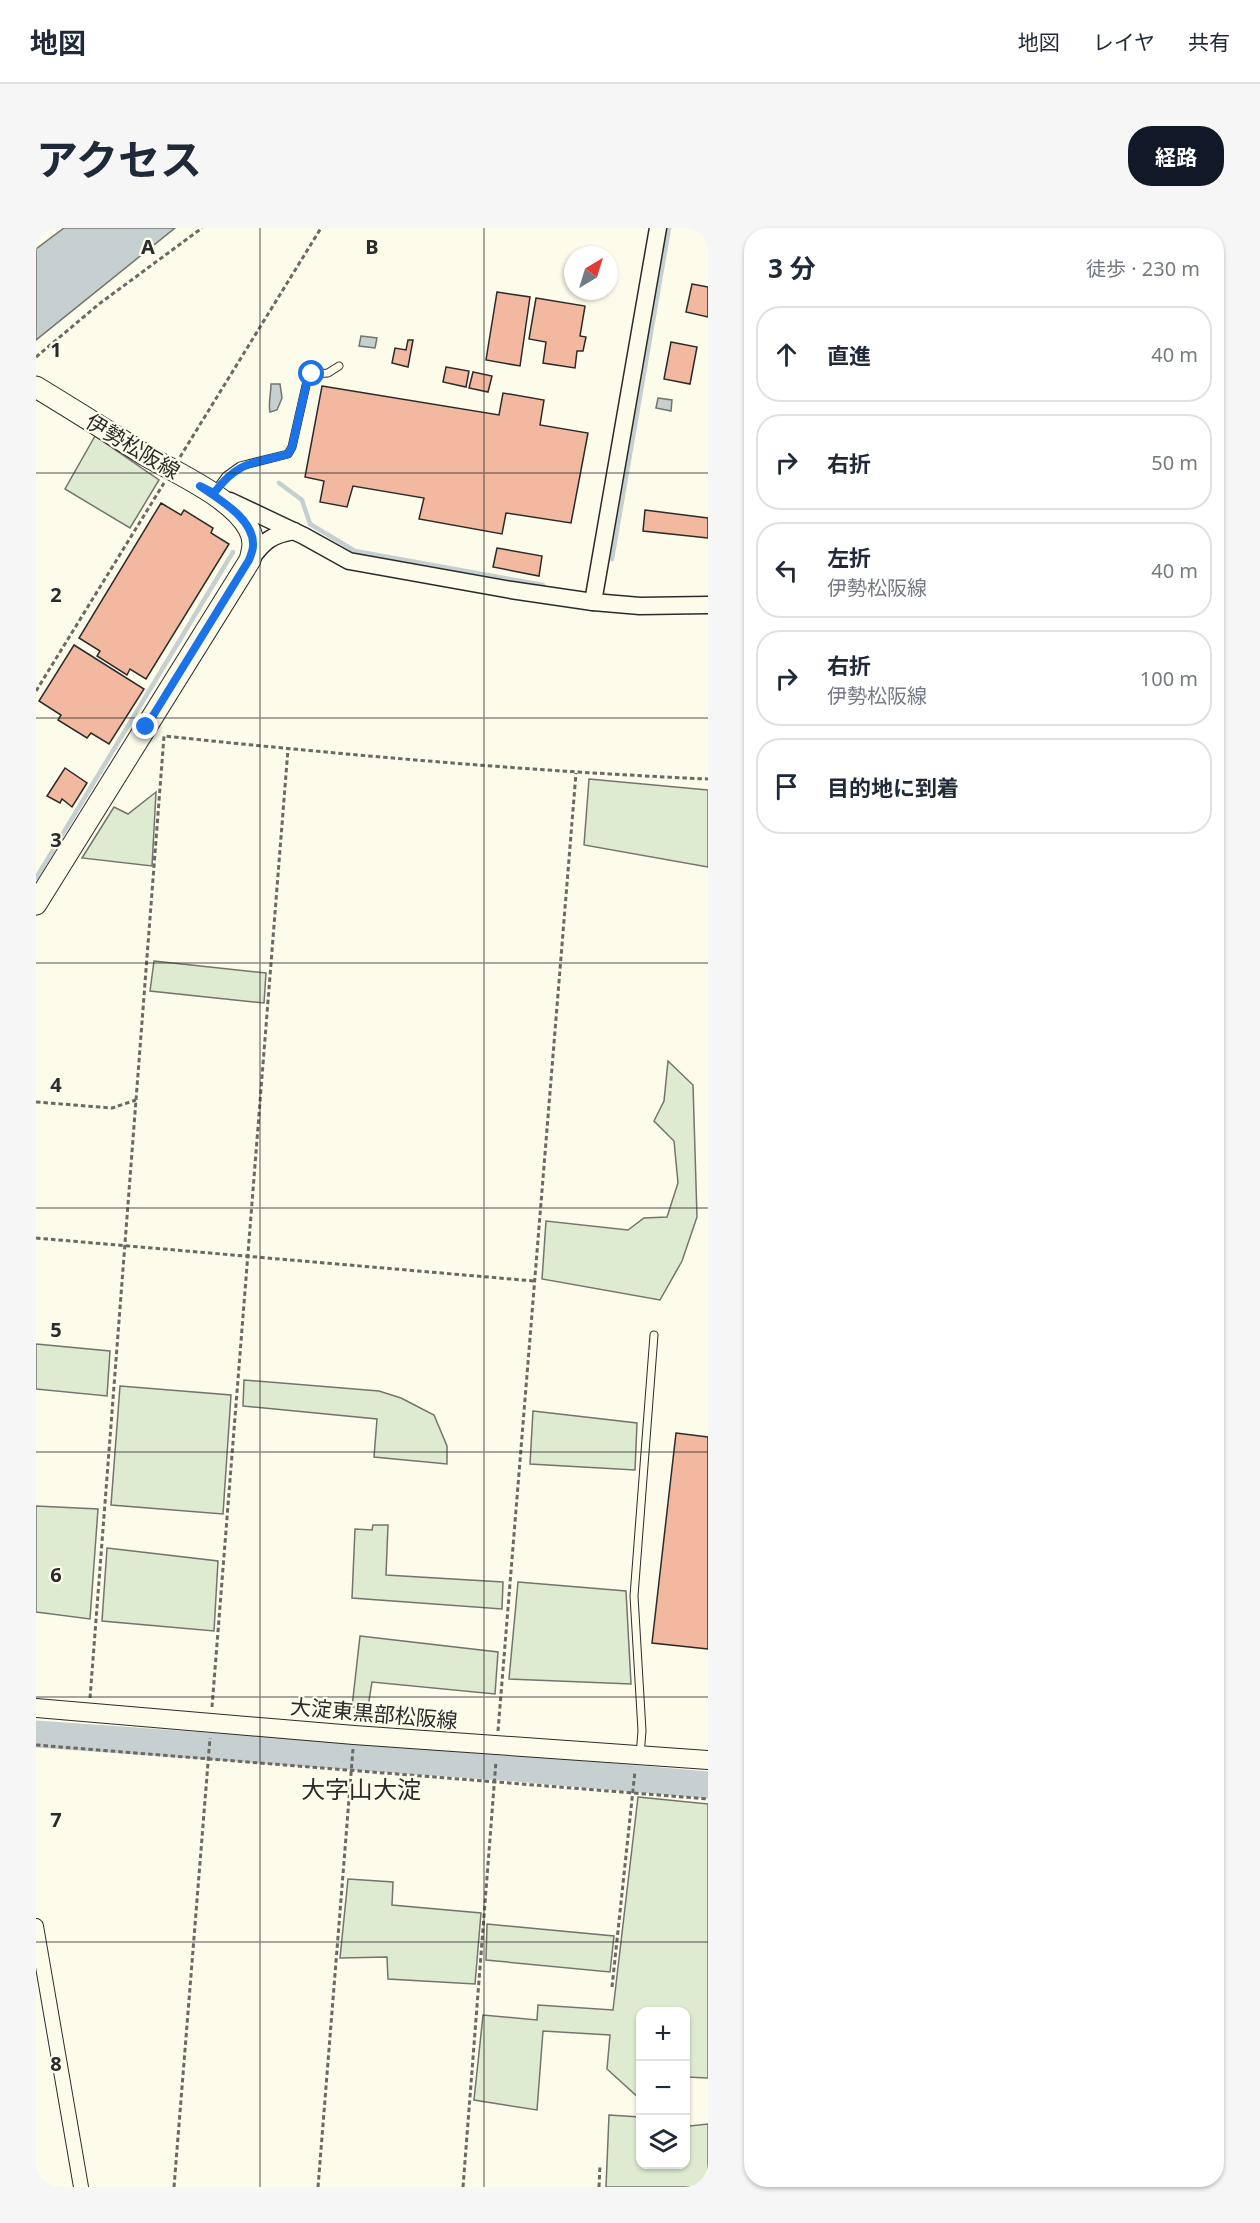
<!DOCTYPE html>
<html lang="ja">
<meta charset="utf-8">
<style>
body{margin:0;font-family:"Noto Sans","Noto Sans JP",sans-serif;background:#f6f6f7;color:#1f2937}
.controls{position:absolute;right:18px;bottom:18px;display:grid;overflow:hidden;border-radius:12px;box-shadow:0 2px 4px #0004}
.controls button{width:54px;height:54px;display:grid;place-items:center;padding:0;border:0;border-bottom:2px solid #e0e1e3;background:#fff;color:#1f2937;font:30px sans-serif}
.compass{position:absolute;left:528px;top:18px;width:54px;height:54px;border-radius:50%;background:#fff;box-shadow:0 2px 4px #0004;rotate:38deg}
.stop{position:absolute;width:18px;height:18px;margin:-14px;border:4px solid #1a73e8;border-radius:50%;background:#fff}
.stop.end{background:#1a73e8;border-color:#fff;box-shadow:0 2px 6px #0008}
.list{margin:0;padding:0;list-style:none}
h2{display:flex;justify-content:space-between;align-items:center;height:78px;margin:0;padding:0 24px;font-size:26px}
h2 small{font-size:20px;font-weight:400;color:#747a83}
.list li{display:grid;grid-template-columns:39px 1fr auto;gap:18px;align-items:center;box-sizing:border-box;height:96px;margin:0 12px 12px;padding:0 12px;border:2px solid #e0e1e3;border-radius:24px}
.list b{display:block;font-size:22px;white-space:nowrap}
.list p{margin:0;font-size:20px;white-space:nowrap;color:#747a83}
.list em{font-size:20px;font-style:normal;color:#747a83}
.icon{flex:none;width:33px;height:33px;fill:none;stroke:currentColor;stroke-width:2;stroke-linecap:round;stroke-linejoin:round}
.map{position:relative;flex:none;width:672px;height:1959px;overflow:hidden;border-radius:24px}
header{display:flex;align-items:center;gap:36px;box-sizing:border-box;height:84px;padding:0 30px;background:#fff;border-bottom:2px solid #e0e1e3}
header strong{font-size:28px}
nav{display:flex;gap:33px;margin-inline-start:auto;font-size:21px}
.intro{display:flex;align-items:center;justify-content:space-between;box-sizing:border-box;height:144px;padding:0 36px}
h1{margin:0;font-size:42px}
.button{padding:15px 27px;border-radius:24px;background:#111827;color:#fff;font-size:21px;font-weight:700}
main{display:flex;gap:36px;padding:0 36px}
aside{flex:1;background:#fff;border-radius:24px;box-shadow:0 2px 4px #0004}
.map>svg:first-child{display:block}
</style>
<header>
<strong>地図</strong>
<nav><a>地図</a><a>レイヤ</a><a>共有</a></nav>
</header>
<div class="intro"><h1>アクセス</h1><a class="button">経路</a></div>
<main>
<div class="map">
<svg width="672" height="1959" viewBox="0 0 672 1959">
<rect width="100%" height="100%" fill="#fdfbea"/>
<!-- green -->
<g fill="#deebd1" stroke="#74746e" stroke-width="1.5">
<polygon points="59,208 123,252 94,300 29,261"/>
<polygon points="553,551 672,562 672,639 548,617"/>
<polygon points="120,564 116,638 46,630 78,579 92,586"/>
<polygon points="118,733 230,745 228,775 114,763"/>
<polygon points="632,833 657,857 661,989 646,1033 624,1072 506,1051 510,993 592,1002 608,990 631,989 642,955 638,913 618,893 628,873"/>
<polygon points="0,1116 74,1123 71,1168 0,1161"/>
<polygon points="208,1152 343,1163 365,1170 398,1187 411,1218 411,1236 338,1229 341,1191 207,1178"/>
<polygon points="84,1158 195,1167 187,1286 75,1277"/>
<polygon points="497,1183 601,1195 599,1242 494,1236"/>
<polygon points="0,1278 62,1281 54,1391 0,1384"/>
<polygon points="337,1297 352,1297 350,1347 467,1354 466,1381 316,1370 319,1301 336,1302"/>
<polygon points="71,1320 182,1333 178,1403 66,1393"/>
<polygon points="482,1354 590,1363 595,1456 473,1451"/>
<polygon points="324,1408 462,1424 459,1466 336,1454 332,1479 316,1479"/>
<polygon points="602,1569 672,1576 672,1850 650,1849 650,1784 604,1784 604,1871 571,1841 574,1807 507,1803 501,1882 438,1872 447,1787 501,1792 502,1777 577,1782"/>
<polygon points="312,1651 357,1654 356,1677 445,1685 439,1756 352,1751 351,1729 304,1730"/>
<polygon points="451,1696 578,1708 574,1744 450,1732"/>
<polygon points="573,1887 604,1889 604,1936 650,1936 650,1888 654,1898 672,1896 672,1959 570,1959"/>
</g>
<!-- water -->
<g fill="#c7d0d0" stroke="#74746e" stroke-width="1.5">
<polygon points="28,0 139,0 0,112 0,21"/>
<polygon points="325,108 341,110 339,120 323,118"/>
<path d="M235,156h9l2,14 -5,12 -7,2c-2,-9 1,-18 1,-28z"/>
<polygon points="622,170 636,172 635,183 620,180"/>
</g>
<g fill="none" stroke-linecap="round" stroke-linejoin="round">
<!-- stream -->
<g stroke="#c7d0d0" stroke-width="4.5">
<polyline points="243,255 266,272 274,296 319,323 507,357"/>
<polyline points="576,331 633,0"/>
<polyline points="0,650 197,324"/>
</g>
<!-- river -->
<polyline stroke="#c7d0d0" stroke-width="27" points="0,1506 466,1539 672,1557"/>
</g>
<!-- building -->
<g fill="#f2b8a0" stroke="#2b2b2b" stroke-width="1.5">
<polygon points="656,56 672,59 672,89 650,84"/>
<polygon points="461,64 494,69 484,138 450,132"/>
<polygon points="500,70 549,78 544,108 550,109 547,123 541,123 539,140 507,135 510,114 493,111"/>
<polygon points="372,112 377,112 372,139 356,135 359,120 370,122"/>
<polygon points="635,114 661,119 654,156 628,151"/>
<polygon points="410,139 433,143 430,159 407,154"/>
<polygon points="437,144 456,148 452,164 433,160"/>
<polygon points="286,158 463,187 467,165 508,172 504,197 552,205 535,295 470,285 466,306 383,291 388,270 317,258 311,279 284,274 288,253 269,249"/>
<polygon points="125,275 145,287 148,282 177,300 175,305 193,316 110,451 94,441 91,447 61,428 64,423 43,410"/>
<polygon points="609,282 672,290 672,310 607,303"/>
<polygon points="461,320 506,328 503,348 457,339"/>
<polygon points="38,417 108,461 73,516 55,505 51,510 22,492 25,487 3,473"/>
<polygon points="29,540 51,555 36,579 26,571 24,575 11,568"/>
<polygon points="640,1205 672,1209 672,1421 616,1415"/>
</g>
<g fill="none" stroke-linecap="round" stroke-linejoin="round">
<defs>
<g id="service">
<polyline points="179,263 190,248 204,238 252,226 256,219 271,153 276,146 292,145 303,138"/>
<polyline points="604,1527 606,1503 598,1368 618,1107"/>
</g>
<polyline id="minor" points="0,1698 45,1959"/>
<g id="tertiary">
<polyline points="194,273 268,308 313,333 475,362 557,374 604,378 672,377"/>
<path d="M214,332c14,-19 21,-25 44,-29"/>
<polyline points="557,374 622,0"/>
</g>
<polyline id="secondary" points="0,1480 318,1507 672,1532"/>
<path id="primary" d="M0,159c36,22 73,45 109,68 30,17 88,43 104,74 6,11 4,20 1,31l-214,344"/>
</defs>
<!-- service casing -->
<use href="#service" stroke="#2b2b2b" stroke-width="9"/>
<!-- minor casing -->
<use href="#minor" stroke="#2b2b2b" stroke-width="16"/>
<!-- tertiary casing -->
<use href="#tertiary" stroke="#2b2b2b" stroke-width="19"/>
<!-- secondary casing -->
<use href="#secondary" stroke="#2b2b2b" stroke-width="20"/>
<!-- primary casing -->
<use href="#primary" stroke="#2b2b2b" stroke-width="23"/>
<!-- path -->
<g stroke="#6a6964" stroke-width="3" stroke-dasharray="4.5 3" stroke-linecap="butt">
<polyline points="0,3 4,0"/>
<polyline points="0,129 63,76 166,0"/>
<polyline points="144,229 285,0"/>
<polyline points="0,463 128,255"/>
<polyline points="0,874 76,880 100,872"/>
<polyline points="0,1010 498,1053"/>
<path d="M54,1470l74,-962c181,19 362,35 544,43"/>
<polyline points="176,1479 252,521"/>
<polyline points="462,1503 540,545"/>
<polyline points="0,1517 672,1571"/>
<polyline points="576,1759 599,1543"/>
<polyline points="138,1959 174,1510"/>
<polyline points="282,1959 317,1521"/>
<polyline points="427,1959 460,1533"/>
<polyline points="563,1959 564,1937"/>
</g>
<!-- service -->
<use href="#service" stroke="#fdfbea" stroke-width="7"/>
<!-- minor -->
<use href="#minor" stroke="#fdfbea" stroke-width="14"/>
<!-- tertiary -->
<use href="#tertiary" stroke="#fdfbea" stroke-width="16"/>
<!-- secondary -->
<use href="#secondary" stroke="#fdfbea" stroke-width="18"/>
<!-- primary -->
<use href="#primary" stroke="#fdfbea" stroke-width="21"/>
</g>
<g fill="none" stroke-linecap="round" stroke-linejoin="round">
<!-- route -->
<path stroke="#1a73e8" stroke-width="8" d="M110,499l103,-167c2,-5 4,-10 4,-14 2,-27 -35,-47 -53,-60l14,7c24,-32 38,-29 74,-39l4,-7 15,-66 5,-7"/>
</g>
<!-- grid -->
<path fill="none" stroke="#2b2b2b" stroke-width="1.5" stroke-opacity="0.55" d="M224,0v1959M448,0v1959M0,245h672M0,490h672M0,735h672M0,980h672M0,1224h672M0,1469h672M0,1714h672"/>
<g text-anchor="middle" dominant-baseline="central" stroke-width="4.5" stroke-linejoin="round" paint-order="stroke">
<!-- street labels -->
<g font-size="21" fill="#2b2b2b" stroke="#fdfbea">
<text transform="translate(97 218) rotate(31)">伊勢松阪線</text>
<text transform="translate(338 1485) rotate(5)">大淀東黒部松阪線</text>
</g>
<!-- quarter labels -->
<g font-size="24" fill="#2b2b2b" stroke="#fdfbea">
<text x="325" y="1560">大字山大淀</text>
</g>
</g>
<g font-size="20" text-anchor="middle" font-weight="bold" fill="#2b2b2b" stroke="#fdfbea" stroke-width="4.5" stroke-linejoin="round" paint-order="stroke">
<text x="112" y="26">A</text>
<text x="336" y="26">B</text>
<text x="20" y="129">1</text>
<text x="20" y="374">2</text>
<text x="20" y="619">3</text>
<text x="20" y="864">4</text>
<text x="20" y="1109">5</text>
<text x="20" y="1354">6</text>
<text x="20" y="1599">7</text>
<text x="20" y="1843">8</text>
</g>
</svg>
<div class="controls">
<button>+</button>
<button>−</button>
<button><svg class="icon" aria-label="layers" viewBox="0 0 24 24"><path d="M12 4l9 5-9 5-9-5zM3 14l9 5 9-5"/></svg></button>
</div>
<svg class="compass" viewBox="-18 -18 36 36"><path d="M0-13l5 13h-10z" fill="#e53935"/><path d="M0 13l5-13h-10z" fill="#747a83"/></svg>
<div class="stop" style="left:276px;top:146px"></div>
<div class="stop end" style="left:110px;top:499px"></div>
</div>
<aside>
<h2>3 分<small>徒歩 · 230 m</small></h2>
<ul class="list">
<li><svg class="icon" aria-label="ahead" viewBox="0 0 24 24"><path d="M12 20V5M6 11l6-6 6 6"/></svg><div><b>直進</b></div><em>40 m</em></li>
<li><svg class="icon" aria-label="right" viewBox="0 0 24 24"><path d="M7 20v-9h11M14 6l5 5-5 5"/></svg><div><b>右折</b></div><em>50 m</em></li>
<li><svg class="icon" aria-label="left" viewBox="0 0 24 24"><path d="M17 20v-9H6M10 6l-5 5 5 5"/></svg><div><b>左折</b><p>伊勢松阪線</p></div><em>40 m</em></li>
<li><svg class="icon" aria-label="right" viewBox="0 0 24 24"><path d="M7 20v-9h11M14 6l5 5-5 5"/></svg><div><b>右折</b><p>伊勢松阪線</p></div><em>100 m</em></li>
<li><svg class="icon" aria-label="arrive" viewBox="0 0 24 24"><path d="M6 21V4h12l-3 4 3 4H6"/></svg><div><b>目的地に到着</b></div></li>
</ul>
</aside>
</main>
